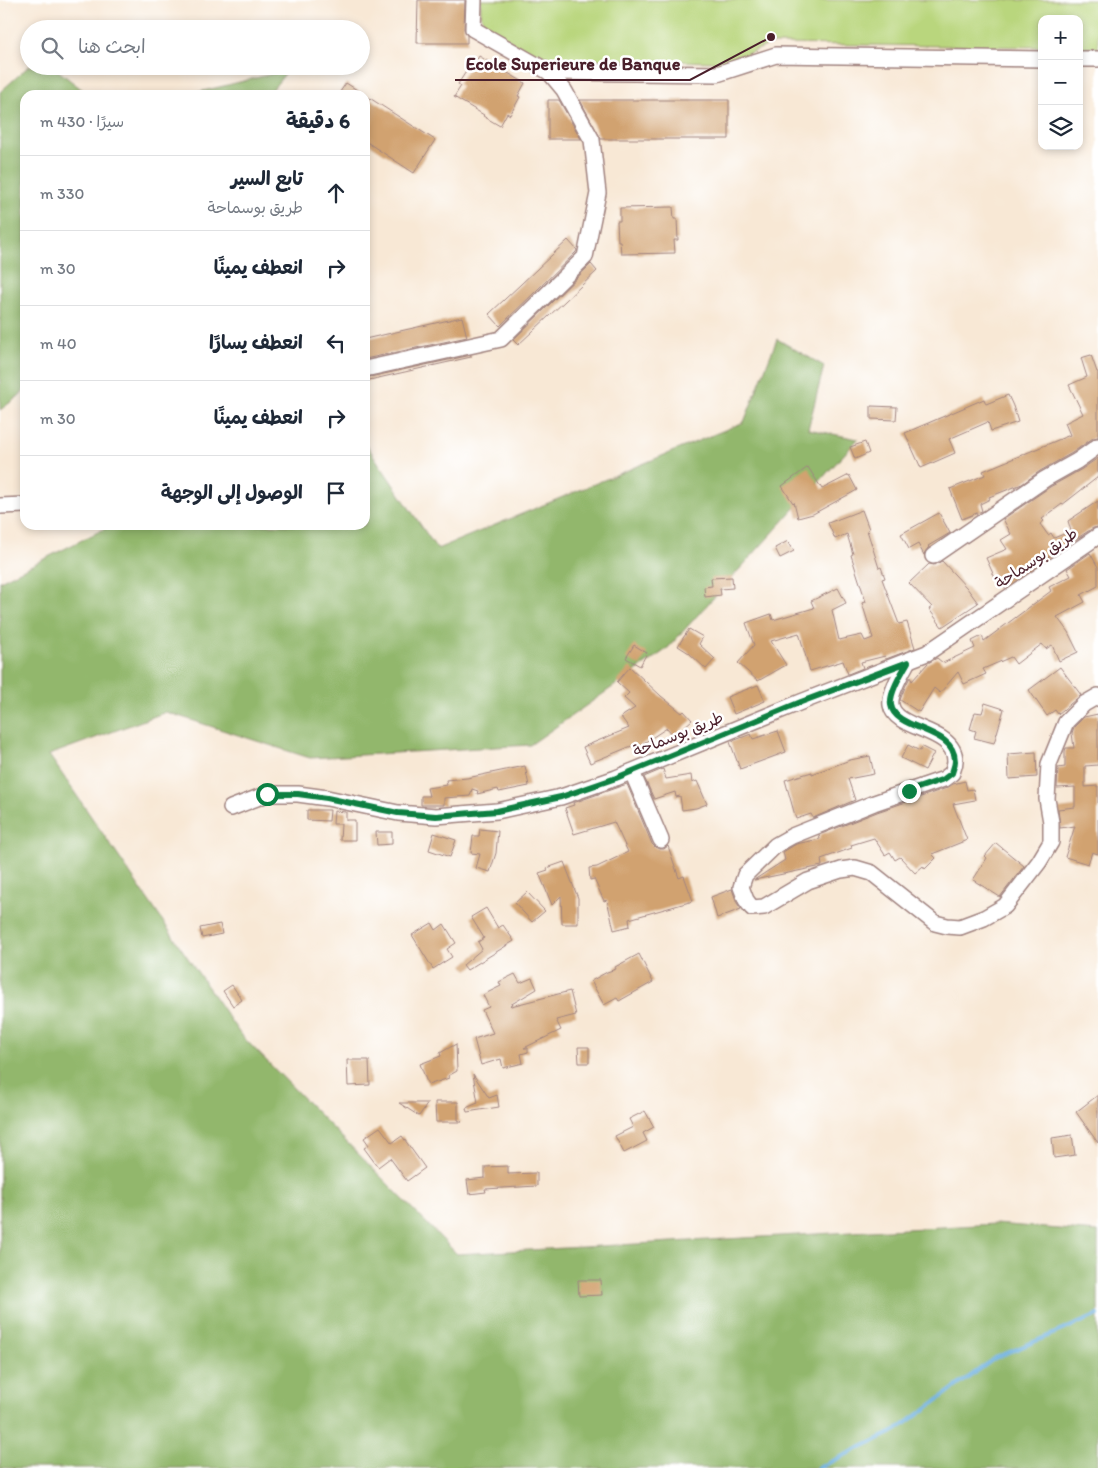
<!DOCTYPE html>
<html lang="ar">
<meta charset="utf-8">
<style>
body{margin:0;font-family:Itim,"Playpen Sans Arabic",sans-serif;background:#f6f6f7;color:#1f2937;direction:rtl}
.controls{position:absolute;right:15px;top:15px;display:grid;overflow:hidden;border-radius:10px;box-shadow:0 2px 8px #0003}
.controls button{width:45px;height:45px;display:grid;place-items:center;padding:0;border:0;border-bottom:1px solid #e0e1e3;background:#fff;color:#1f2937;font:25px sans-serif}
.stop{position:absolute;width:15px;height:15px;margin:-11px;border:4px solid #0b8043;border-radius:50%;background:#fff}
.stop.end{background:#0b8043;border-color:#fff;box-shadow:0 1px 5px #0008}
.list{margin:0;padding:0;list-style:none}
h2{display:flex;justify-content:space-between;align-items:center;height:65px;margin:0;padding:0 20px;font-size:21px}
h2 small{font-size:16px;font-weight:400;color:#747a83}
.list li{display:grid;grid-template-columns:32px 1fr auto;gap:15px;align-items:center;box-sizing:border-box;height:75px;padding:0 20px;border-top:1px solid #e0e1e3}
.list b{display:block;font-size:19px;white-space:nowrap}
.list p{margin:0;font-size:16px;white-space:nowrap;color:#747a83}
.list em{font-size:16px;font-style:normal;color:#747a83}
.icon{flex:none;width:28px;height:28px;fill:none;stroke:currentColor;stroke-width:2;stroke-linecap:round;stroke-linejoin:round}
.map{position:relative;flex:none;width:1098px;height:1468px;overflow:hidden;direction:ltr}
.search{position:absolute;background:#fff;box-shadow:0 2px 8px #0003;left:20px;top:20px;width:350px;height:55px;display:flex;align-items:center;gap:12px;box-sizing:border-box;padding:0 18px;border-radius:28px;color:#747a83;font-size:19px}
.panel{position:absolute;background:#fff;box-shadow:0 2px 8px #0003;left:20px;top:90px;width:350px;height:440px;border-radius:15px;direction:rtl}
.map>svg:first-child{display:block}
</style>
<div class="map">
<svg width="1098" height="1468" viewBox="0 0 1098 1468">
<rect width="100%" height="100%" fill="#fff"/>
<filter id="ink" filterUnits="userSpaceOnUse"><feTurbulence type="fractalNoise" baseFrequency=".02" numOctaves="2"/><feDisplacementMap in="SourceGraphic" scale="10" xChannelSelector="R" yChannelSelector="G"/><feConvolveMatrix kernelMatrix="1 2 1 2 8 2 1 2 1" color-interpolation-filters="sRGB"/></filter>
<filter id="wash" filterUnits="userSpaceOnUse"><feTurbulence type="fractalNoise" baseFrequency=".0096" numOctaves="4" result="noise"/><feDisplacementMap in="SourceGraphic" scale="20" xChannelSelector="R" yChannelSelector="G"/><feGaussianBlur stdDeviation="1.12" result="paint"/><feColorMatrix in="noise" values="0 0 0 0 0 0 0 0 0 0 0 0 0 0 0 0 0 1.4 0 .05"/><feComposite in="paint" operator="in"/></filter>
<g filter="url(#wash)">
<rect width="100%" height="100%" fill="#f8e8d5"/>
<!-- green -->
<path fill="#b9d67d" stroke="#827a54" d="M481,0h617v48h-19v-29h-37v28l-271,-3 -36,15 -12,3 -174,-3 -11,-2 -49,-27c-8,-10 -9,-17 -8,-30z"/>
<!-- forest -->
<g fill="#92b76c" stroke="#6e6b4c">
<polygon points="29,66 52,66 89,95 25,95 25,389 19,396 0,410 0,92"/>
<polygon points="288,70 268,95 187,95"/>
<polygon points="777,339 824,366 808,429 858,439 667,649 530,745 310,758 166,712 49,755 240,1034 457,1254 995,1224 1098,1232 1098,1468 0,1468 0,581 112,525 365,525 365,443 437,549 744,422"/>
</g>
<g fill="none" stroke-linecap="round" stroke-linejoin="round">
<!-- stream -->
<polyline stroke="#6aafe0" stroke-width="4" points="818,1468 897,1430 995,1358 1098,1315"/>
</g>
<g id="blocks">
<!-- building -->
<g fill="#d1a26f">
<polygon points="418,0 465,0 464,29 467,35 467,43 417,43"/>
<polygon points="479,56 525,83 518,96 520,97 510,115 507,113 500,126 483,116 484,115 454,97 461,86 458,84 469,67 472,68"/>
<polygon points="346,83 365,95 338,95"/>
<polygon points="365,95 435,140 414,173 365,141"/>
<polygon points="548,100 559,100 581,139 548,139"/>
<polygon points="580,100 729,100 729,139 601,139"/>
<polygon points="673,207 674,219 677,219 678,240 674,240 675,253 621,254 620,241 618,241 617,221 620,221 620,208"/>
<polygon points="568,240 577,250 576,252 500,326 489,314"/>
<polygon points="591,264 597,271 518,345 513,340"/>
<polygon points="462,317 467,337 365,359 365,339"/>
<polygon points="471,355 471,357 365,381 365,378"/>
<polygon points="1091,355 1097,372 1098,372 1098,437 1093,438 1072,453 1040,471 1022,484 989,497 990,499 980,504 982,511 962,519 950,489 985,475 983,471 1070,435 1065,423 1083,414 1069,385 1087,377 1081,358"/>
<polygon points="1008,395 1013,406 1018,422 991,431 988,422 949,439 955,453 921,468 905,433 984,399 986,404"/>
<polygon points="871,406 897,407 896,420 871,419"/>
<polygon points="865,442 869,453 855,459 850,447"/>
<polygon points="1098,458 1098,477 1062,505 1062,504 1042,519 1044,521 1040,524 1048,535 1051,533 1054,538 1071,531 1068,521 1098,501 1098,527 1093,528 1039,563 1039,565 1012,581 1005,588 995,578 986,558 1007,549 1001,540 1011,534 1003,519 1050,487 1082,469"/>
<polygon points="808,467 822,489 849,475 857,490 813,514 798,518 794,502 793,503 782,486"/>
<polygon points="862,510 869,529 867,530 879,568 881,567 885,578 882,579 899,624 907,622 915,648 886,659 885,656 861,662 863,668 848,674 843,661 810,671 799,633 771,641 786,665 758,681 738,663 754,645 746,623 771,614 773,620 814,608 811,601 838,588 846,603 832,610 839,640 862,635 865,641 873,638 862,603 866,602 851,555 853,554 847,534 835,539 828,523"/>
<polygon points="939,513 950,533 928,546 929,547 925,552 924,555 918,544 909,549 901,534"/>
<polygon points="788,541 794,551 780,558 775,548"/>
<polygon points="1090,553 1098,567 1098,586 1081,595 1085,602 1057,617 1068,632 1078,652 1059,661 1052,645 1046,649 1042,644 1016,664 1011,657 983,669 986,674 964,684 958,672 940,693 934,688 919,712 900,700 905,687 910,677 912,681 928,663 937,658 943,663 975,648 972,641 982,636 984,641 1051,591 1049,587 1071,576 1067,569"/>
<polygon points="942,561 967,588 978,603 942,627 929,609 932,607 909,583 929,564 934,565"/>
<polygon points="732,577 733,588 720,589 721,595 705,597 704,587 712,586 711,578"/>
<polygon points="689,629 703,637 699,644 715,659 706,669 689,653 678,646"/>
<polygon points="634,645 647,653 640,666 626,658"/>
<polygon points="630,667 661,696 682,713 684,711 692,720 674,736 667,728 636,748 634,745 590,763 583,747 629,728 621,717 635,708 624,698 629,693 617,682"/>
<polygon points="1060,667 1081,695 1058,714 1055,710 1047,716 1029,690"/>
<polygon points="758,685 765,701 734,714 727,697"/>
<polygon points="985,703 1004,709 994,743 974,738 976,731 970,729 975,712 982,713"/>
<polygon points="1098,714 1098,765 1085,766 1085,787 1098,786 1098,854 1092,852 1088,864 1065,857 1075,826 1060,828 1058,809 1075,807 1075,787 1057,788 1058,768 1065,767 1065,751 1066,748 1074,748 1072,733 1074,727 1084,717"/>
<polygon points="778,731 786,752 740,769 730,742 751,734 753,739"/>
<polygon points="908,745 920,751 922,747 934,753 925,770 901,758"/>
<polygon points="1036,752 1037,777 1009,779 1008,754"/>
<polygon points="870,756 874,774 848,779 855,800 813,818 811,814 796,819 785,780 812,772 812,774 850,760"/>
<polygon points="525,766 529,786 499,792 498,789 477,794 478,791 472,789 470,796 444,798 444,805 421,805 421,796 429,796 427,788 447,785 446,780 467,778"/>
<polygon points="663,769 666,779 691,775 692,783 697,781 707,804 696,808 682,810 680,796 676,797 675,792 654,799 644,777"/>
<polygon points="965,781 967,790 973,789 975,800 953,804 967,840 932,854 936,858 925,869 923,866 915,873 900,857 895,860 890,852 885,855 874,838 851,845 852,848 821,859 822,866 754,880 785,860 783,852 796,844 820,839 819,835 877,812 947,788 953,784"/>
<polygon points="627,784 652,844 655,847 659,849 664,849 668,846 679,878 684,876 693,901 629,919 630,926 614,930 607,900 604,901 594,879 590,880 589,868 597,867 628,852 614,822 574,834 565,808 574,805 573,803"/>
<polygon points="307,810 330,810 329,821 307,820"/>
<polygon points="334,811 346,812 346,820 355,820 355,840 340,840 341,824 333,824"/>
<polygon points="480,829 498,831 496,853 490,872 476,868 480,854 471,853 473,836 479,836"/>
<polygon points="376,832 392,832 392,844 377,845"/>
<polygon points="434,833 456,840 450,857 429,850"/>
<polygon points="996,843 1024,866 1000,897 973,880 987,858 985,856"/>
<polygon points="564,862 578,898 578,924 562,924 561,896 552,905 539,873 548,870 547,868"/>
<polygon points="732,889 737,903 741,909 717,918 711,897"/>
<polygon points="527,892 545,911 532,922 515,903"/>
<polygon points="486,908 498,928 503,925 514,941 467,970 463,965 482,949 478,942 484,938 471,917"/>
<polygon points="432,923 436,930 444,924 456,943 447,949 452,957 433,969 412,935"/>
<polygon points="220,924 222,934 202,938 200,928"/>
<polygon points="639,954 653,982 619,1001 617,998 604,1005 591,981 607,972 616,969 615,967"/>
<polygon points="515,974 520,983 532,978 537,989 510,1005 511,1006 570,991 576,1015 556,1020 561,1030 524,1048 528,1048 528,1052 521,1054 523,1063 503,1068 501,1059 481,1065 474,1039 493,1033 482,1010 489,1007 483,995 501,986 499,982"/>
<polygon points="232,985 242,1000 233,1006 223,991"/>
<polygon points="456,1044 457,1071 448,1076 449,1078 428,1085 420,1064 441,1056 440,1053"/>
<polygon points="578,1047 589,1047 589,1063 579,1063"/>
<polygon points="347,1060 369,1060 370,1085 348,1086"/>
<polygon points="473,1074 489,1098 497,1095 499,1107 467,1112 466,1108 478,1103"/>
<polygon points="1098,1095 1098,1143 1076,1112"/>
<polygon points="435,1102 458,1102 458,1120 462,1122 436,1122"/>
<polygon points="399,1103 428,1103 419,1116"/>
<polygon points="645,1111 654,1127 643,1133 647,1141 624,1153 615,1136 633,1127 629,1119"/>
<polygon points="380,1127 392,1143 402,1136 425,1168 407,1181 390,1158 378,1167 364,1148 369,1145 364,1138"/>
<polygon points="1072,1135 1075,1155 1054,1158 1052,1138"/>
<polygon points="508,1166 508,1174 537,1173 537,1186 485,1189 486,1192 469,1194 467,1180 485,1178 485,1167"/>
<polygon points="578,1280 601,1280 602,1295 579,1296"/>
</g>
</g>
</g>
<g filter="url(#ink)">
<use href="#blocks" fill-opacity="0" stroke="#a18480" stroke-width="1"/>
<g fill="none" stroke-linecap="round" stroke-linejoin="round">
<defs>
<g id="street">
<polyline points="1079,59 1098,59"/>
<polyline points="549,72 717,74 776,55 1042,59"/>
<polyline points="365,369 501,339 585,257 598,193 592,140 564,90 549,72 473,29 474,0"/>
<polyline points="0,506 25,505"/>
<polyline points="933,556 1045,479 1077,461 1098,446"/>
<path d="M908,661c-6,11 -19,32 -17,44 4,26 64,22 64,56 0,4 -2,8 -3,12l-8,6 -70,24 -82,33 -16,9 -31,30 -4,12 5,13 6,8 12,-1 44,-26 33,-11 14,-2 17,5 63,50 12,3 13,1 24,-9 21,-12 34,-44 12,-20v-20l-4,-23 2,-35 17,-42 18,-18 14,-8"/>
<polyline points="632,772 661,840"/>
<polyline points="231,808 267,794 298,794 327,798 398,813 436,816 497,811 561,797 616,778 801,702 927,653 1098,536"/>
</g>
</defs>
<!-- street casing -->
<use href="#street" stroke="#a18480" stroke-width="18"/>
<!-- street -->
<use href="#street" stroke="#fff" stroke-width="15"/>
</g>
</g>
<g fill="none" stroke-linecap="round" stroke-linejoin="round" filter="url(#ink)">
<!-- route -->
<path stroke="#0b8043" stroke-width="6" d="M267,794h31l29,4 71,15 38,3 61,-5 64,-14 55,-19 185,-76 107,-40c-6,10 -19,31 -17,43 4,26 64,22 64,56 0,4 -2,8 -3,12l-8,6 -35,12"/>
</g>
<g text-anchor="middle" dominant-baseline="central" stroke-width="5" stroke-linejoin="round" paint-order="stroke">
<!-- street labels -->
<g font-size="16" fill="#4a1f2b" stroke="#fff">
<text transform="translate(1036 558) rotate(-34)">طريق بوسماحة</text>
<text transform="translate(678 734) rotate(-22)">طريق بوسماحة</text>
</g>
</g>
<!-- callouts -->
<path fill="none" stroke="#4a1f2b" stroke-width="2" d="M771 37L690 80H455"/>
<circle fill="#4a1f2b" stroke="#fff" stroke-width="2" cx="771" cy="37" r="5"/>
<g font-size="18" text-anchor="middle" font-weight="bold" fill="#4a1f2b" stroke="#fff" stroke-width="5" stroke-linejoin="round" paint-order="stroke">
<text x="573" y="70">Ecole Superieure de Banque</text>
</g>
</svg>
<div class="controls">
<button>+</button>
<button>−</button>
<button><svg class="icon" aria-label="layers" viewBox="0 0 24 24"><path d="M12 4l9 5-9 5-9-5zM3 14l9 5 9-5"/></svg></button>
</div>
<div class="stop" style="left:267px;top:794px"></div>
<div class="stop end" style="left:909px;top:791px"></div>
<div class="search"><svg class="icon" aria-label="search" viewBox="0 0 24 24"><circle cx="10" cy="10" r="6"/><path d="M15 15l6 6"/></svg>ابحث هنا</div>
<section class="panel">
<h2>6 دقيقة<small>سيرًا · 430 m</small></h2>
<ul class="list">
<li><svg class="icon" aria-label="ahead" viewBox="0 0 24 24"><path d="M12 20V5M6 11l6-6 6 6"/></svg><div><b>تابع السير</b><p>طريق بوسماحة</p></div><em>330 m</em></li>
<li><svg class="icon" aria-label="right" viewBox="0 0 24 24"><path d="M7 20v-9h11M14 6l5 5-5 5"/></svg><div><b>انعطف يمينًا</b></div><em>30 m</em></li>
<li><svg class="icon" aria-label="left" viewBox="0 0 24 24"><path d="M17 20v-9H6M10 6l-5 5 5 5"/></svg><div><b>انعطف يسارًا</b></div><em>40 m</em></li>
<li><svg class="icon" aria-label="right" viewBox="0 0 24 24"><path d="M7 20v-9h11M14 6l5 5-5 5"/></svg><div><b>انعطف يمينًا</b></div><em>30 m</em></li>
<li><svg class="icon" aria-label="arrive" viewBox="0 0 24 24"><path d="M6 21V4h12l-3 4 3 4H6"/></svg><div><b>الوصول إلى الوجهة</b></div></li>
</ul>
</section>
</div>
